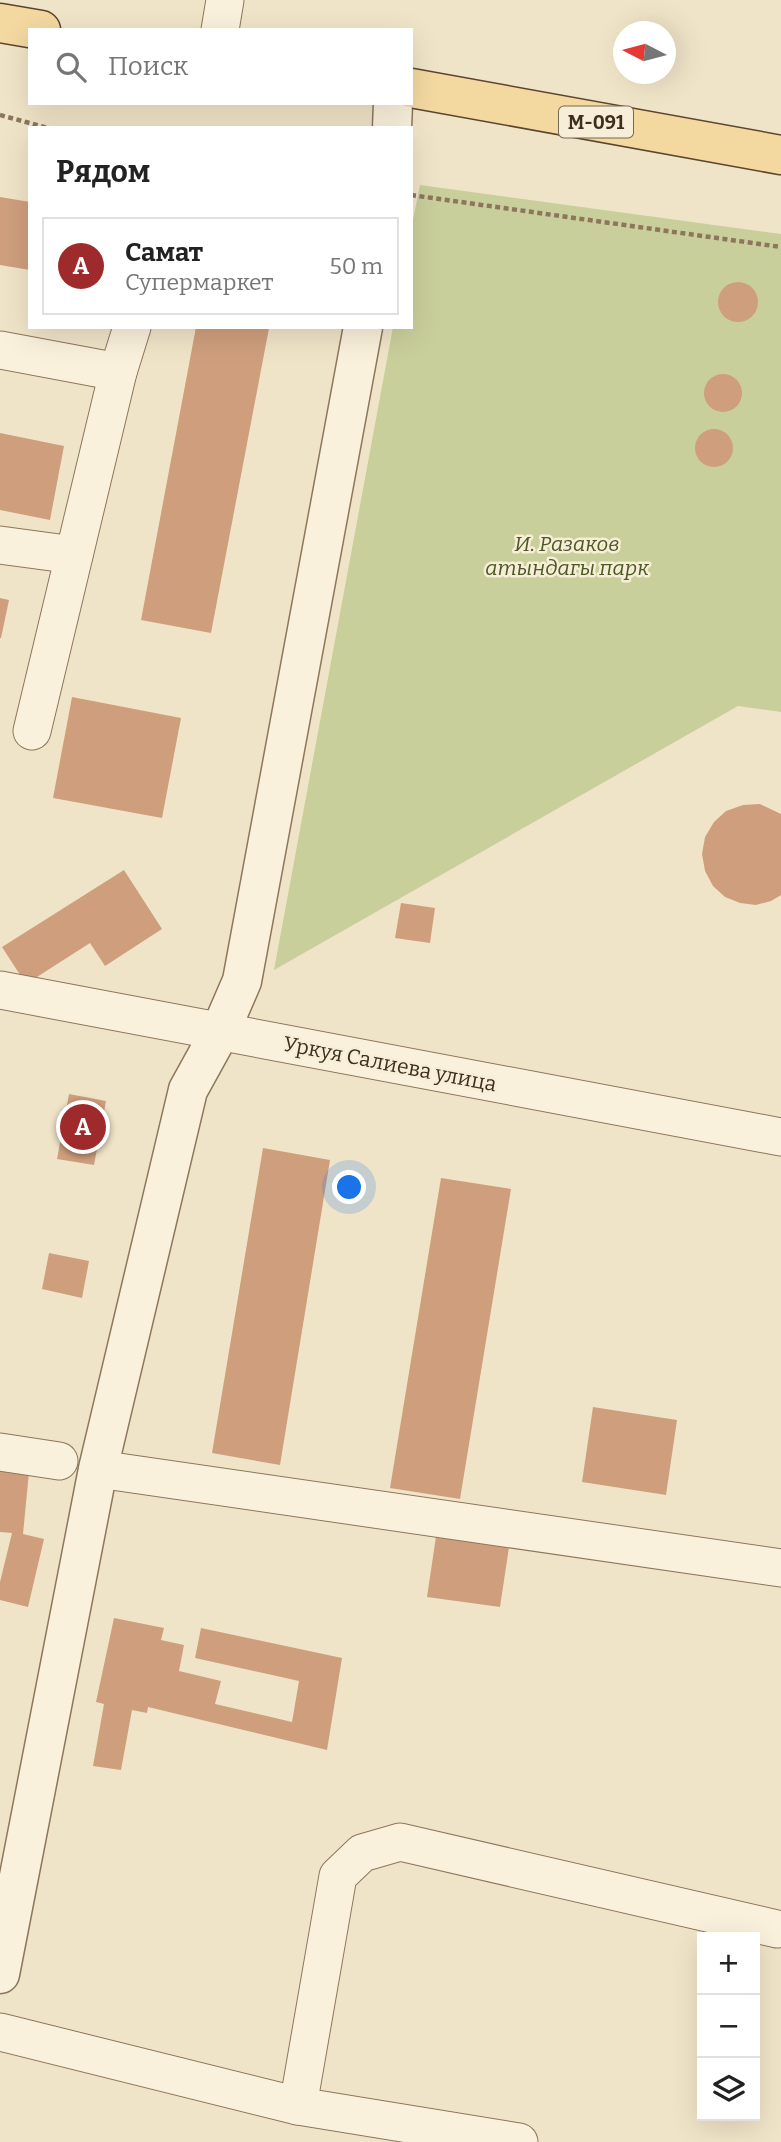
<!DOCTYPE html>
<html lang="ru">
<meta charset="utf-8">
<style>
body{margin:0;font-family:Bitter,serif;background:#f2f2f2;color:#222}
.controls{position:absolute;right:21px;bottom:21px;display:grid;overflow:hidden;border-radius:0px;box-shadow:0 7px 28px #0002}
.controls button{width:63px;height:63px;display:grid;place-items:center;padding:0;border:0;border-bottom:2px solid #e0e0e0;background:#fff;color:#222;font:35px sans-serif}
.compass{position:absolute;left:613px;top:21px;width:63px;height:63px;border-radius:50%;background:#fff;box-shadow:0 7px 28px #0002;rotate:276deg}
.you{position:absolute;left:350px;top:1188px;width:24px;height:24px;margin:-18px;border:5px solid #fff;border-radius:50%;background:#1a73e8;box-shadow:0 0 0 10px #1a73e833}
.badge{display:grid;place-items:center;width:46px;height:46px;border-radius:50%;background:#9e2a2b;color:#fff;font-size:23px;font-weight:700}
.pin{position:absolute;translate:-50% -50%;border:4px solid #fff;box-shadow:0 2px 7px #0006}
.list{margin:0;padding:0;list-style:none}
h2{display:flex;justify-content:space-between;align-items:center;height:91px;margin:0;padding:0 28px;font-size:30px}
h2 small{font-size:23px;font-weight:400;color:#767676}
.list li{display:grid;grid-template-columns:46px 1fr auto;gap:21px;align-items:center;box-sizing:border-box;height:98px;margin:0 14px 14px;padding:0 14px;border:2px solid #e0e0e0;border-radius:0px}
.list b{display:block;font-size:26px;white-space:nowrap}
.list p{margin:0;font-size:23px;white-space:nowrap;color:#767676}
.list em{font-size:23px;font-style:normal;color:#767676}
.icon{flex:none;width:38px;height:38px;fill:none;stroke:currentColor;stroke-width:2;stroke-linecap:round;stroke-linejoin:round}
.map{position:relative;flex:none;width:781px;height:2142px;overflow:hidden}
.search{position:absolute;background:#fff;box-shadow:0 7px 28px #0002;left:28px;top:28px;width:385px;height:77px;display:flex;align-items:center;gap:18px;box-sizing:border-box;padding:0 24px;border-radius:0px;color:#767676;font-size:26px}
.panel{position:absolute;background:#fff;box-shadow:0 7px 28px #0002;left:28px;top:126px;width:385px;height:203px;border-radius:0px}
.map>svg:first-child{display:block}
</style>
<div class="map">
<svg width="781" height="2142" viewBox="0 0 781 2142">
<rect width="100%" height="100%" fill="#f0e4c8"/>
<!-- green -->
<polygon fill="#c9cf9b" points="420,185 781,234 781,712 738,706 274,970 393,327 411,327 411,230"/>
<!-- building -->
<g fill="#cf9f7d">
<polygon points="0,197 30,202 30,270 0,265"/>
<circle cx="738" cy="302" r="20"/>
<polygon points="196,327 269,328 211,633 141,620"/>
<circle cx="723" cy="393" r="19"/>
<circle cx="714" cy="448" r="19"/>
<polygon points="0,433 64,446 50,520 0,510"/>
<polygon points="0,598 9,600 1,638 0,638"/>
<polygon points="72,697 181,718 162,818 53,798"/>
<polygon points="760,804 781,814 781,895 771,901 756,905 740,903 725,897 713,886 705,871 702,854 705,837 714,822 726,811 743,805"/>
<polygon points="124,870 162,929 105,966 90,943 26,984 2,947"/>
<polygon points="401,903 435,908 430,943 395,938"/>
<polygon points="69,1094 106,1101 94,1165 57,1159"/>
<polygon points="263,1148 330,1160 280,1465 212,1453"/>
<polygon points="441,1178 511,1189 460,1499 390,1488"/>
<polygon points="49,1253 89,1261 82,1298 42,1289"/>
<polygon points="593,1407 677,1420 666,1495 582,1482"/>
<polygon points="0,1459 30,1462 23,1534 44,1539 28,1607 0,1600 0,1582 12,1533 0,1532"/>
<polygon points="438,1523 511,1534 500,1607 427,1597"/>
<polygon points="114,1618 164,1628 161,1640 184,1645 179,1671 221,1681 215,1704 292,1722 299,1681 195,1658 201,1628 342,1658 327,1750 148,1707 147,1713 132,1710 121,1770 93,1766 104,1704 96,1702"/>
</g>
<g fill="none" stroke-linecap="round" stroke-linejoin="round">
<defs>
<g id="minor">
<polyline points="220,30 225,0"/>
<polyline points="0,350 118,372"/>
<polyline points="0,545 74,555"/>
<polyline points="32,731 118,372 132,327"/>
<polyline points="0,990 781,1137"/>
<polyline points="0,1452 59,1461"/>
<polyline points="98,1469 781,1568"/>
<polyline points="0,2032 298,2106 519,2142"/>
<polyline points="298,2106 338,1876 362,1853 400,1842 777,1929"/>
</g>
<g id="tertiary">
<polyline points="392,128 393,103"/>
<polyline points="0,1974 98,1469 188,1090 220,1032 242,981 363,327"/>
</g>
<g id="primary">
<polyline points="0,23 41,30"/>
<polyline points="411,88 781,155"/>
</g>
</defs>
<!-- minor casing -->
<use href="#minor" stroke="#8d765c" stroke-width="39"/>
<!-- tertiary casing -->
<use href="#tertiary" stroke="#8d765c" stroke-width="41"/>
<!-- primary casing -->
<use href="#primary" stroke="#5b4430" stroke-width="41"/>
<!-- path -->
<g stroke="#8d765c" stroke-width="4.5" stroke-dasharray="5 3.5" stroke-linecap="butt">
<polyline points="0,115 48,128"/>
<polyline points="411,195 781,247"/>
</g>
<!-- minor -->
<use href="#minor" stroke="#faf1dc" stroke-width="37"/>
<!-- tertiary -->
<use href="#tertiary" stroke="#faf1dc" stroke-width="38"/>
<!-- primary -->
<use href="#primary" stroke="#f3d9a0" stroke-width="38"/>
</g>
<g text-anchor="middle" dominant-baseline="central" stroke-width="5" stroke-linejoin="round" paint-order="stroke">
<!-- shield labels -->
<rect fill="#f7eed8" stroke="#756857" stroke-width="2" x="559" y="106.5" width="74" height="31" rx="5"/>
<g font-size="19" font-weight="bold" fill="#3d2e20">
<text x="596" y="122">М-091</text>
</g>
<!-- park labels -->
<g font-size="21" font-style="italic" fill="#4d5a26" stroke="#f7eed8">
<text x="567" y="544">И. Разаков<tspan x="567" dy="24">атындагы парк</tspan></text>
</g>
<!-- street labels -->
<g font-size="21" fill="#3d2e20" stroke="#f7eed8">
<text transform="translate(390 1064) rotate(11)">Уркуя Салиева улица</text>
</g>
</g>
</svg>
<div class="controls">
<button>+</button>
<button>−</button>
<button><svg class="icon" aria-label="layers" viewBox="0 0 24 24"><path d="M12 4l9 5-9 5-9-5zM3 14l9 5 9-5"/></svg></button>
</div>
<svg class="compass" viewBox="-18 -18 36 36"><path d="M0-13l5 13h-10z" fill="#e53935"/><path d="M0 13l5-13h-10z" fill="#767676"/></svg>
<div class="you"></div>
<div class="pin badge" style="left:83px;top:1127px">A</div>
<div class="search"><svg class="icon" aria-label="search" viewBox="0 0 24 24"><circle cx="10" cy="10" r="6"/><path d="M15 15l6 6"/></svg>Поиск</div>
<section class="panel">
<h2>Рядом<small></small></h2>
<ul class="list">
<li><span class="badge">A</span><div><b>Самат</b><p>Супермаркет</p></div><em>50 m</em></li>
</ul>
</section>
</div>
